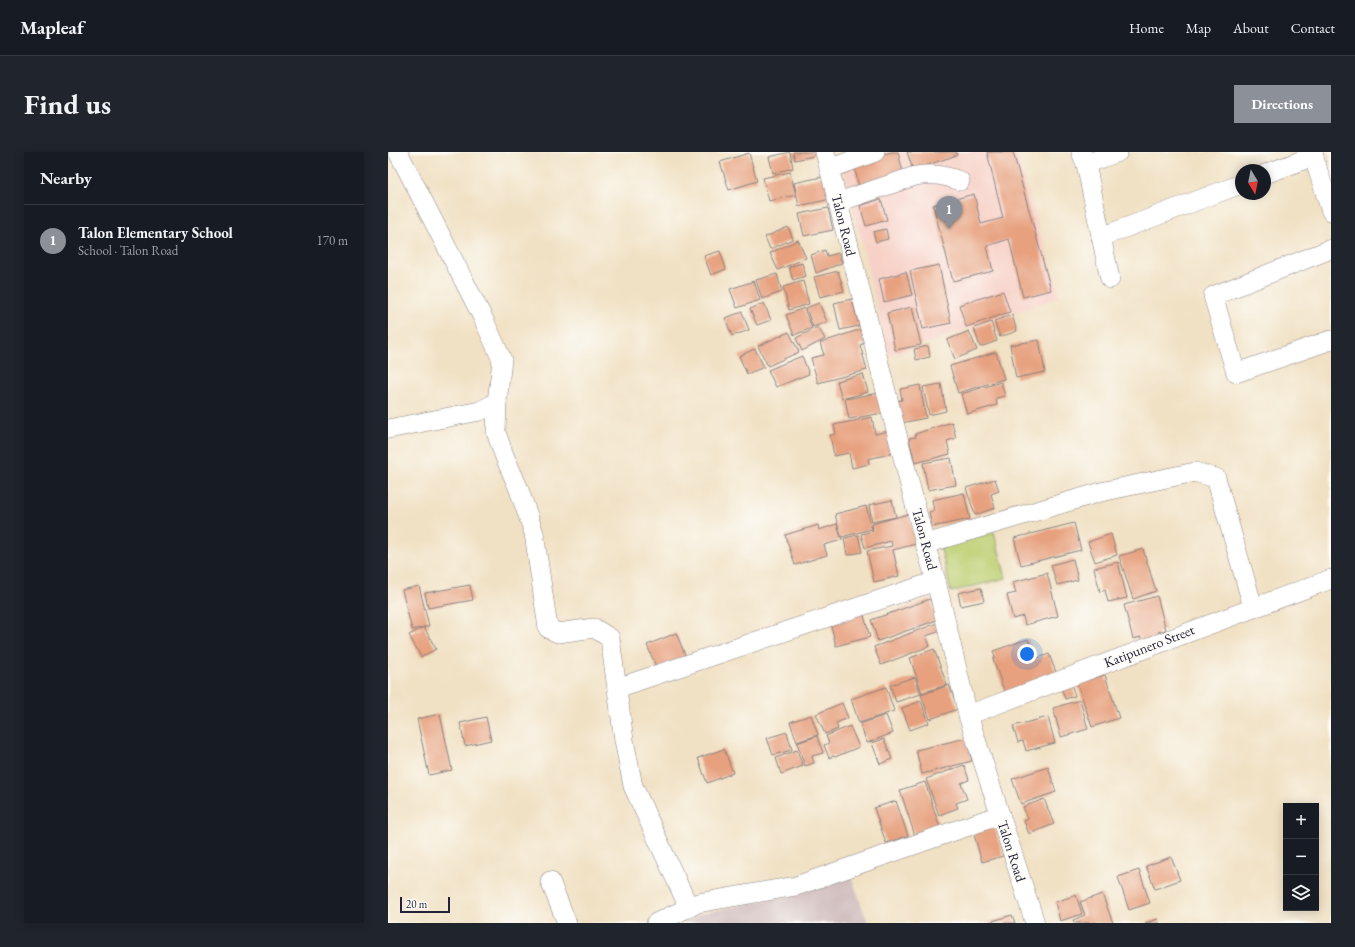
<!DOCTYPE html>
<meta charset="utf-8">
<style>
body{margin:0;font-family:"EB Garamond",serif;background:#20242c;color:#f1f3f6}
.controls{position:absolute;right:12px;bottom:12px;display:grid;overflow:hidden;border-radius:0px;box-shadow:0 2px 10px #0003}
.controls button{width:36px;height:36px;display:grid;place-items:center;padding:0;border:0;border-bottom:1px solid #363941;background:#171b24;color:#f1f3f6;font:20px sans-serif}
.compass{position:absolute;left:847px;top:12px;width:36px;height:36px;border-radius:50%;background:#171b24;box-shadow:0 2px 10px #0003;rotate:170deg}
.scale{position:absolute;left:12px;bottom:10px;width:50px;box-sizing:border-box;padding-left:4px;border:2px solid #22223b;border-top:0;font-size:11px;line-height:14px;white-space:nowrap;color:#22223b;-webkit-text-stroke:3px #fdfcf7;paint-order:stroke}
.you{position:absolute;left:639px;top:502px;width:14px;height:14px;margin:-10px;border:3px solid #fff;border-radius:50%;background:#1a73e8;box-shadow:0 0 0 6px #1a73e833}
.badge{display:grid;place-items:center;width:26px;height:26px;border-radius:50%;background:#8c9099;color:#fff;font-size:13px;font-weight:700}
.pin{position:absolute;translate:-50% -33px;filter:drop-shadow(0 1px 2px #0008)}
.pin::after{content:'';position:absolute;top:21px;width:14px;height:12px;background:inherit;clip-path:polygon(0 0,100% 0,50% 100%)}
.list{margin:0;padding:0;list-style:none}
h2{display:flex;justify-content:space-between;align-items:center;height:52px;margin:0;padding:0 16px;font-size:17px}
h2 small{font-size:13px;font-weight:400;color:#9ea1a6}
.list li{display:grid;grid-template-columns:26px 1fr auto;gap:12px;align-items:center;box-sizing:border-box;height:72px;padding:0 16px;border-top:1px solid #363941}
.list b{display:block;font-size:15px;white-space:nowrap}
.list p{margin:0;font-size:13px;white-space:nowrap;color:#9ea1a6}
.list em{font-size:13px;font-style:normal;color:#9ea1a6}
.icon{flex:none;width:22px;height:22px;fill:none;stroke:currentColor;stroke-width:2;stroke-linecap:round;stroke-linejoin:round}
.map{position:relative;flex:none;width:943px;height:771px;overflow:hidden;border-radius:0px}
header{display:flex;align-items:center;gap:24px;box-sizing:border-box;height:56px;padding:0 20px;background:#171b24;border-bottom:1px solid #363941}
header strong{font-size:19px}
nav{display:flex;gap:22px;margin-inline-start:auto;font-size:14px}
.intro{display:flex;align-items:center;justify-content:space-between;box-sizing:border-box;height:96px;padding:0 24px}
h1{margin:0;font-size:28px}
.button{padding:10px 18px;border-radius:0px;background:#8c9099;color:#fff;font-size:14px;font-weight:700}
main{display:flex;gap:24px;padding:0 24px}
aside{flex:1;background:#171b24;border-radius:0px;box-shadow:0 2px 10px #0003}
.map>svg:first-child{display:block}
</style>
<header>
<strong>Mapleaf</strong>
<nav><a>Home</a><a>Map</a><a>About</a><a>Contact</a></nav>
</header>
<div class="intro"><h1>Find us</h1><a class="button">Directions</a></div>
<main>
<aside>
<h2>Nearby<small></small></h2>
<ul class="list">
<li><span class="badge">1</span><div><b>Talon Elementary School</b><p>School · Talon Road</p></div><em>170 m</em></li>
</ul>
</aside>
<div class="map">
<svg width="943" height="771" viewBox="0 0 943 771">
<rect width="100%" height="100%" fill="#fdfcf7"/>
<filter id="ink" filterUnits="userSpaceOnUse"><feTurbulence type="fractalNoise" baseFrequency=".025" numOctaves="2"/><feDisplacementMap in="SourceGraphic" scale="8" xChannelSelector="R" yChannelSelector="G"/><feConvolveMatrix kernelMatrix="1 2 1 2 8 2 1 2 1" color-interpolation-filters="sRGB"/></filter>
<filter id="wash" filterUnits="userSpaceOnUse"><feTurbulence type="fractalNoise" baseFrequency=".012" numOctaves="4" result="noise"/><feDisplacementMap in="SourceGraphic" scale="16" xChannelSelector="R" yChannelSelector="G"/><feGaussianBlur stdDeviation="0.9" result="paint"/><feColorMatrix in="noise" values="0 0 0 0 0 0 0 0 0 0 0 0 0 0 0 0 0 1.4 0 .05"/><feComposite in="paint" operator="in"/></filter>
<g filter="url(#wash)">
<rect width="100%" height="100%" fill="#f1e1c4"/>
<!-- built -->
<polygon fill="#f7d1c8" points="479,0 628,0 672,145 501,204 454,9"/>
<!-- industrial -->
<polygon fill="#d2bfc0" points="463,724 480,771 293,771 314,761 410,742"/>
<!-- green -->
<polygon fill="#bdcf72" stroke="#707856" points="606,380 618,426 563,440 552,393"/>
<g id="blocks">
<!-- building -->
<g fill="#e7a17f">
<polygon points="402,0 405,16 385,21 381,5"/>
<polygon points="405,0 425,0 426,4 407,8"/>
<polygon points="504,0 510,0 516,24 471,35 465,9"/>
<polygon points="519,0 568,0 569,3 525,18"/>
<polygon points="599,0 625,0 663,138 635,145 621,87 599,94 605,119 565,129 545,53 586,42 593,72 615,66"/>
<polygon points="361,1 369,29 341,38 332,10"/>
<polygon points="402,20 408,43 381,49 375,26"/>
<polygon points="438,24 443,47 411,54 406,31"/>
<polygon points="493,47 499,68 478,74 472,54"/>
<polygon points="440,56 445,78 416,84 411,62"/>
<polygon points="400,75 405,87 382,97 377,85"/>
<polygon points="498,77 500,87 488,90 485,80"/>
<polygon points="410,88 418,106 390,118 382,101"/>
<polygon points="437,98 439,104 451,101 454,111 428,121 423,103"/>
<polygon points="332,99 338,117 323,123 316,104"/>
<polygon points="414,111 418,124 405,128 401,115"/>
<polygon points="551,113 563,171 535,177 522,119"/>
<polygon points="450,119 456,139 432,145 426,125"/>
<polygon points="518,120 524,143 496,150 491,127"/>
<polygon points="389,122 394,140 374,147 368,128"/>
<polygon points="366,129 372,148 349,156 342,137"/>
<polygon points="415,129 421,152 401,158 395,135"/>
<polygon points="615,139 622,160 578,175 571,153"/>
<polygon points="464,147 471,174 452,178 446,151"/>
<polygon points="376,151 383,168 369,173 362,157"/>
<polygon points="431,151 439,170 425,175 418,156"/>
<polygon points="524,155 533,193 507,198 499,161"/>
<polygon points="416,156 424,176 406,183 398,163"/>
<polygon points="354,160 361,178 344,184 337,166"/>
<polygon points="624,163 629,179 612,185 606,169"/>
<polygon points="603,170 609,189 592,195 586,176"/>
<polygon points="430,175 437,187 414,199 408,186"/>
<polygon points="476,176 480,189 472,193 479,218 430,231 423,206 436,203 432,191"/>
<polygon points="581,179 589,198 567,207 559,188"/>
<polygon points="401,180 411,200 380,214 370,194"/>
<polygon points="651,188 657,220 628,226 622,193"/>
<polygon points="540,194 542,205 528,208 526,197"/>
<polygon points="367,197 376,215 359,222 351,204"/>
<polygon points="608,200 616,227 570,241 562,214"/>
<polygon points="414,204 421,222 388,235 380,218"/>
<polygon points="475,222 480,240 454,247 449,229"/>
<polygon points="613,230 617,244 608,246 609,253 579,262 573,242"/>
<polygon points="553,232 558,259 541,263 535,235"/>
<polygon points="532,233 538,266 513,271 509,249 514,248 512,237"/>
<polygon points="491,241 495,261 461,267 457,247"/>
<polygon points="484,265 487,282 501,279 506,301 480,307 481,312 464,316 461,301 446,304 442,283 448,282 446,273"/>
<polygon points="564,270 568,286 559,289 562,302 527,311 521,286 528,285 527,282"/>
<polygon points="563,306 568,333 540,338 535,311"/>
<polygon points="607,327 611,339 603,342 607,356 587,363 578,336"/>
<polygon points="576,341 582,367 544,375 541,360 546,359 544,348"/>
<polygon points="504,348 508,365 484,370 481,353"/>
<polygon points="478,354 484,377 453,385 447,362"/>
<polygon points="520,362 528,392 505,398 511,424 486,430 479,399 504,394 503,389 477,396 473,382 485,379 484,372"/>
<polygon points="686,371 693,398 633,413 626,386"/>
<polygon points="449,372 454,388 436,393 439,403 407,413 397,383 430,373 431,378"/>
<polygon points="723,382 729,403 707,410 700,390"/>
<polygon points="470,383 474,400 459,403 456,386"/>
<polygon points="755,397 768,439 745,447 731,404"/>
<polygon points="685,407 690,428 669,433 663,413"/>
<polygon points="730,410 739,446 720,450 717,438 712,440 706,416"/>
<polygon points="659,421 670,464 637,473 635,464 625,467 619,443 628,441 625,430"/>
<polygon points="82,433 85,448 40,456 37,441"/>
<polygon points="31,434 41,474 24,478 14,438"/>
<polygon points="593,436 596,449 573,454 570,441"/>
<polygon points="769,444 778,478 770,480 772,486 754,490 753,485 745,487 736,453"/>
<polygon points="542,447 549,468 490,489 483,468"/>
<polygon points="475,460 482,485 448,494 442,469"/>
<polygon points="552,470 555,478 538,484 542,494 493,513 486,495"/>
<polygon points="36,475 48,497 33,505 21,483"/>
<polygon points="288,481 298,505 269,517 259,493"/>
<polygon points="640,487 647,507 661,502 669,523 617,541 605,507 607,506 605,499"/>
<polygon points="546,497 559,533 534,541 522,506"/>
<polygon points="717,523 731,566 704,575 689,531"/>
<polygon points="527,525 533,542 508,550 502,533"/>
<polygon points="682,529 687,544 677,547 672,532"/>
<polygon points="561,533 570,557 542,567 533,543"/>
<polygon points="498,535 506,559 471,571 463,547"/>
<polygon points="692,548 700,577 673,585 665,556"/>
<polygon points="533,549 541,571 522,578 514,556"/>
<polygon points="454,551 460,566 448,571 450,577 437,582 428,562"/>
<polygon points="52,562 64,618 41,623 29,567"/>
<polygon points="423,563 430,583 409,590 402,570"/>
<polygon points="498,563 505,581 479,591 472,572"/>
<polygon points="98,565 103,588 77,594 72,571"/>
<polygon points="660,565 667,591 638,599 635,589 630,590 625,574"/>
<polygon points="462,574 471,595 447,605 446,604 441,606 436,593 441,591 438,584"/>
<polygon points="399,580 404,598 385,603 379,586"/>
<polygon points="429,584 435,601 424,604 426,611 417,614 409,591"/>
<polygon points="578,586 584,609 534,622 528,598"/>
<polygon points="496,587 504,607 492,612 484,591"/>
<polygon points="336,597 345,621 319,631 310,606"/>
<polygon points="409,598 415,614 393,622 388,606"/>
<polygon points="576,613 581,628 573,631 579,647 568,651 570,656 551,663 538,627"/>
<polygon points="660,615 668,640 633,652 624,627"/>
<polygon points="537,630 552,676 527,684 512,638"/>
<polygon points="656,647 666,672 641,682 636,669 640,667 635,655"/>
<polygon points="508,649 520,684 498,691 486,656"/>
<polygon points="606,672 615,704 594,710 585,679"/>
<polygon points="783,705 792,728 767,737 758,714"/>
<polygon points="751,718 762,751 741,758 730,725"/>
<polygon points="714,742 725,771 686,771 685,768 697,763 692,750"/>
<polygon points="688,743 694,762 672,769 667,750"/>
<polygon points="624,763 627,771 598,771"/>
<polygon points="770,767 771,771 757,771"/>
</g>
</g>
</g>
<g filter="url(#ink)">
<use href="#blocks" fill-opacity="0" stroke="#8a8280" stroke-width="1"/>
<g fill="none" stroke-linecap="round" stroke-linejoin="round">
<defs>
<g id="minor">
<polyline points="437,0 537,392 548,429 580,563 647,771"/>
<polyline points="693,0 698,12 722,127"/>
<polyline points="924,0 943,59"/>
<polyline points="698,12 730,0"/>
<polyline points="441,17 487,0"/>
<polyline points="877,22 926,4"/>
<path d="M450,50l77,-26c17,-3 29,-1 45,5"/>
<polyline points="713,85 853,32"/>
<polyline points="943,97 825,144 848,221 943,188"/>
<polyline points="109,250 108,280 116,303 130,335 146,381 160,476 170,481 206,476 222,486 236,588 245,634 301,756"/>
<polyline points="0,277 92,259 109,250 114,208 95,166 10,0"/>
<polyline points="537,392 713,340 807,320 828,326 865,455"/>
<polyline points="229,536 548,429"/>
<polyline points="580,563 943,427"/>
<polyline points="162,729 179,771"/>
<polyline points="268,771 310,751 408,734 612,663"/>
</g>
</defs>
<!-- minor casing -->
<use href="#minor" stroke="#8a8280" stroke-width="20"/>
<!-- minor -->
<use href="#minor" stroke="#fff" stroke-width="19"/>
</g>
</g>
<g text-anchor="middle" dominant-baseline="central" stroke-width="4" stroke-linejoin="round" paint-order="stroke">
<!-- street labels -->
<g font-size="14" fill="#22223b" stroke="#fdfcf7">
<text transform="translate(456 73) rotate(76)">Talon Road</text>
<text transform="translate(537 387) rotate(75)">Talon Road</text>
<text transform="translate(761 494) rotate(-21)">Katipunero Street</text>
<text transform="translate(624 699) rotate(72)">Talon Road</text>
</g>
</g>
</svg>
<div class="controls">
<button>+</button>
<button>−</button>
<button><svg class="icon" aria-label="layers" viewBox="0 0 24 24"><path d="M12 4l9 5-9 5-9-5zM3 14l9 5 9-5"/></svg></button>
</div>
<svg class="compass" viewBox="-18 -18 36 36"><path d="M0-13l5 13h-10z" fill="#e53935"/><path d="M0 13l5-13h-10z" fill="#9ea1a6"/></svg>
<div class="scale">20 m</div>
<div class="you"></div>
<div class="pin badge" style="left:561px;top:77px">1</div>
</div>
</main>
